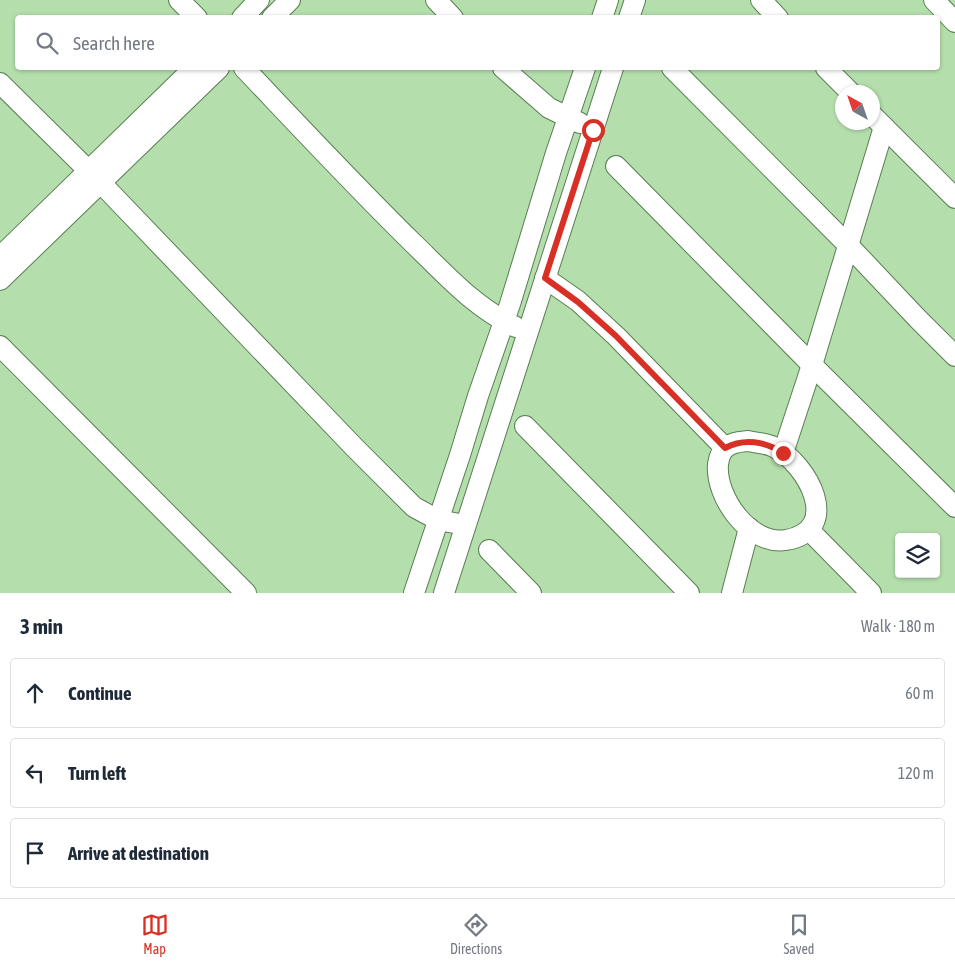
<!DOCTYPE html>
<meta charset="utf-8">
<style>
body{margin:0;font-family:"Asap Condensed",sans-serif;background:#f6f6f7;color:#1f2937}
.controls{position:absolute;right:15px;bottom:15px;display:grid;overflow:hidden;border-radius:5px;box-shadow:0 1px 4px #0004}
.controls button{width:45px;height:45px;display:grid;place-items:center;padding:0;border:0;border-bottom:1px solid #e0e1e3;background:#fff;color:#1f2937;font:25px sans-serif}
.compass{position:absolute;left:835px;top:85px;width:45px;height:45px;border-radius:50%;background:#fff;box-shadow:0 1px 4px #0004;rotate:320deg}
.stop{position:absolute;width:15px;height:15px;margin:-11px;border:4px solid #d93025;border-radius:50%;background:#fff}
.stop.end{background:#d93025;border-color:#fff;box-shadow:0 1px 5px #0008}
.list{margin:0;padding:0;list-style:none}
h2{display:flex;justify-content:space-between;align-items:center;height:65px;margin:0;padding:0 20px;font-size:21px}
h2 small{font-size:16px;font-weight:400;color:#747a83}
.list li{display:grid;grid-template-columns:32px 1fr auto;gap:15px;align-items:center;box-sizing:border-box;height:70px;margin:0 10px 10px;padding:0 10px;border:1px solid #e0e1e3;border-radius:5px}
.list b{display:block;font-size:19px;white-space:nowrap}
.list em{font-size:16px;font-style:normal;color:#747a83}
.icon{flex:none;width:28px;height:28px;fill:none;stroke:currentColor;stroke-width:2;stroke-linecap:round;stroke-linejoin:round}
.map{position:relative;flex:none;width:955px;height:593px;overflow:hidden}
.search{position:absolute;background:#fff;box-shadow:0 1px 4px #0004;left:15px;right:15px;top:15px;height:55px;display:flex;align-items:center;gap:12px;box-sizing:border-box;padding:0 18px;border-radius:5px;color:#747a83;font-size:19px}
.sheet{height:305px;background:#fff}
nav{display:flex;justify-content:space-around;align-items:center;box-sizing:border-box;height:70px;border-top:1px solid #e0e1e3;background:#fff;font-size:14px;color:#747a83}
nav a{display:grid;justify-items:center;gap:2px}
nav .on{color:#d93025}
.map>svg:first-child{display:block}
</style>
<div class="map">
<svg width="955" height="593" viewBox="0 0 955 593">
<rect width="100%" height="100%" fill="#b5dead"/>
<g fill="none" stroke-linecap="round" stroke-linejoin="round">
<defs>
<g id="street">
<polyline points="179,0 197,18"/>
<polyline points="436,0 453,18"/>
<polyline points="761,0 778,18"/>
<polyline points="934,0 955,22"/>
<polyline points="242,18 259,0"/>
<polyline points="272,18 290,0"/>
<polyline points="602,18 608,0"/>
<polyline points="629,18 635,0"/>
<path d="M244,68c56,59 111,118 169,175 33,32 62,65 103,84"/>
<polyline points="503,68 549,108 580,123"/>
<polyline points="672,68 849,246 918,319 955,356"/>
<polyline points="826,68 850,92"/>
<polyline points="0,83 100,182 355,448 414,507 438,520 465,525"/>
<polyline points="872,115 955,198"/>
<polyline points="616,166 812,365 955,507"/>
<polyline points="0,257 194,68"/>
<polyline points="545,278 578,301 616,336 725,448"/>
<polyline points="0,280 219,68"/>
<polyline points="0,346 246,593"/>
<polyline points="525,426 689,593"/>
<path d="M748,441c9,2 18,2 26,6 33,16 70,83 12,93 -36,6 -71,-43 -68,-76 1,-6 3,-13 8,-17 7,-5 14,-5 22,-6z"/>
<polyline points="783,453 812,365 884,127"/>
<polyline points="809,530 871,593"/>
<polyline points="489,550 531,593"/>
<polyline points="414,593 460,455 478,396 510,304 556,153 585,68"/>
<polyline points="444,593 613,68"/>
<polyline points="732,593 749,528"/>
</g>
</defs>
<!-- street casing -->
<use href="#street" stroke="#587e51" stroke-width="22"/>
<!-- street -->
<use href="#street" stroke="#fff" stroke-width="20"/>
</g>
<g fill="none" stroke-linecap="round" stroke-linejoin="round">
<!-- route -->
<path stroke="#d93025" stroke-width="6" d="M593,130l-48,148 33,24 38,34 109,112c19,-10 40,-7 58,5"/>
</g>
</svg>
<div class="controls">
<button><svg class="icon" aria-label="layers" viewBox="0 0 24 24"><path d="M12 4l9 5-9 5-9-5zM3 14l9 5 9-5"/></svg></button>
</div>
<svg class="compass" viewBox="-18 -18 36 36"><path d="M0-13l5 13h-10z" fill="#e53935"/><path d="M0 13l5-13h-10z" fill="#747a83"/></svg>
<div class="stop" style="left:593px;top:130px"></div>
<div class="stop end" style="left:783px;top:453px"></div>
<div class="search"><svg class="icon" aria-label="search" viewBox="0 0 24 24"><circle cx="10" cy="10" r="6"/><path d="M15 15l6 6"/></svg>Search here</div>
</div>
<section class="sheet">
<h2>3 min<small>Walk · 180 m</small></h2>
<ul class="list">
<li><svg class="icon" aria-label="ahead" viewBox="0 0 24 24"><path d="M12 20V5M6 11l6-6 6 6"/></svg><div><b>Continue</b></div><em>60 m</em></li>
<li><svg class="icon" aria-label="left" viewBox="0 0 24 24"><path d="M17 20v-9H6M10 6l-5 5 5 5"/></svg><div><b>Turn left</b></div><em>120 m</em></li>
<li><svg class="icon" aria-label="arrive" viewBox="0 0 24 24"><path d="M6 21V4h12l-3 4 3 4H6"/></svg><div><b>Arrive at destination</b></div></li>
</ul>
</section>
<nav>
<a class="on"><svg class="icon" aria-label="map" viewBox="0 0 24 24"><path d="M3 6l6-2 6 2 6-2v14l-6 2-6-2-6 2zM9 4v14M15 6v14"/></svg>Map</a>
<a><svg class="icon" aria-label="directions" viewBox="0 0 24 24"><path d="M12 3l9 9-9 9-9-9zM9 14v-3h6M13 9l2 2-2 2"/></svg>Directions</a>
<a><svg class="icon" aria-label="saved" viewBox="0 0 24 24"><path d="M7 4h10v16l-5-4-5 4z"/></svg>Saved</a>
</nav>
